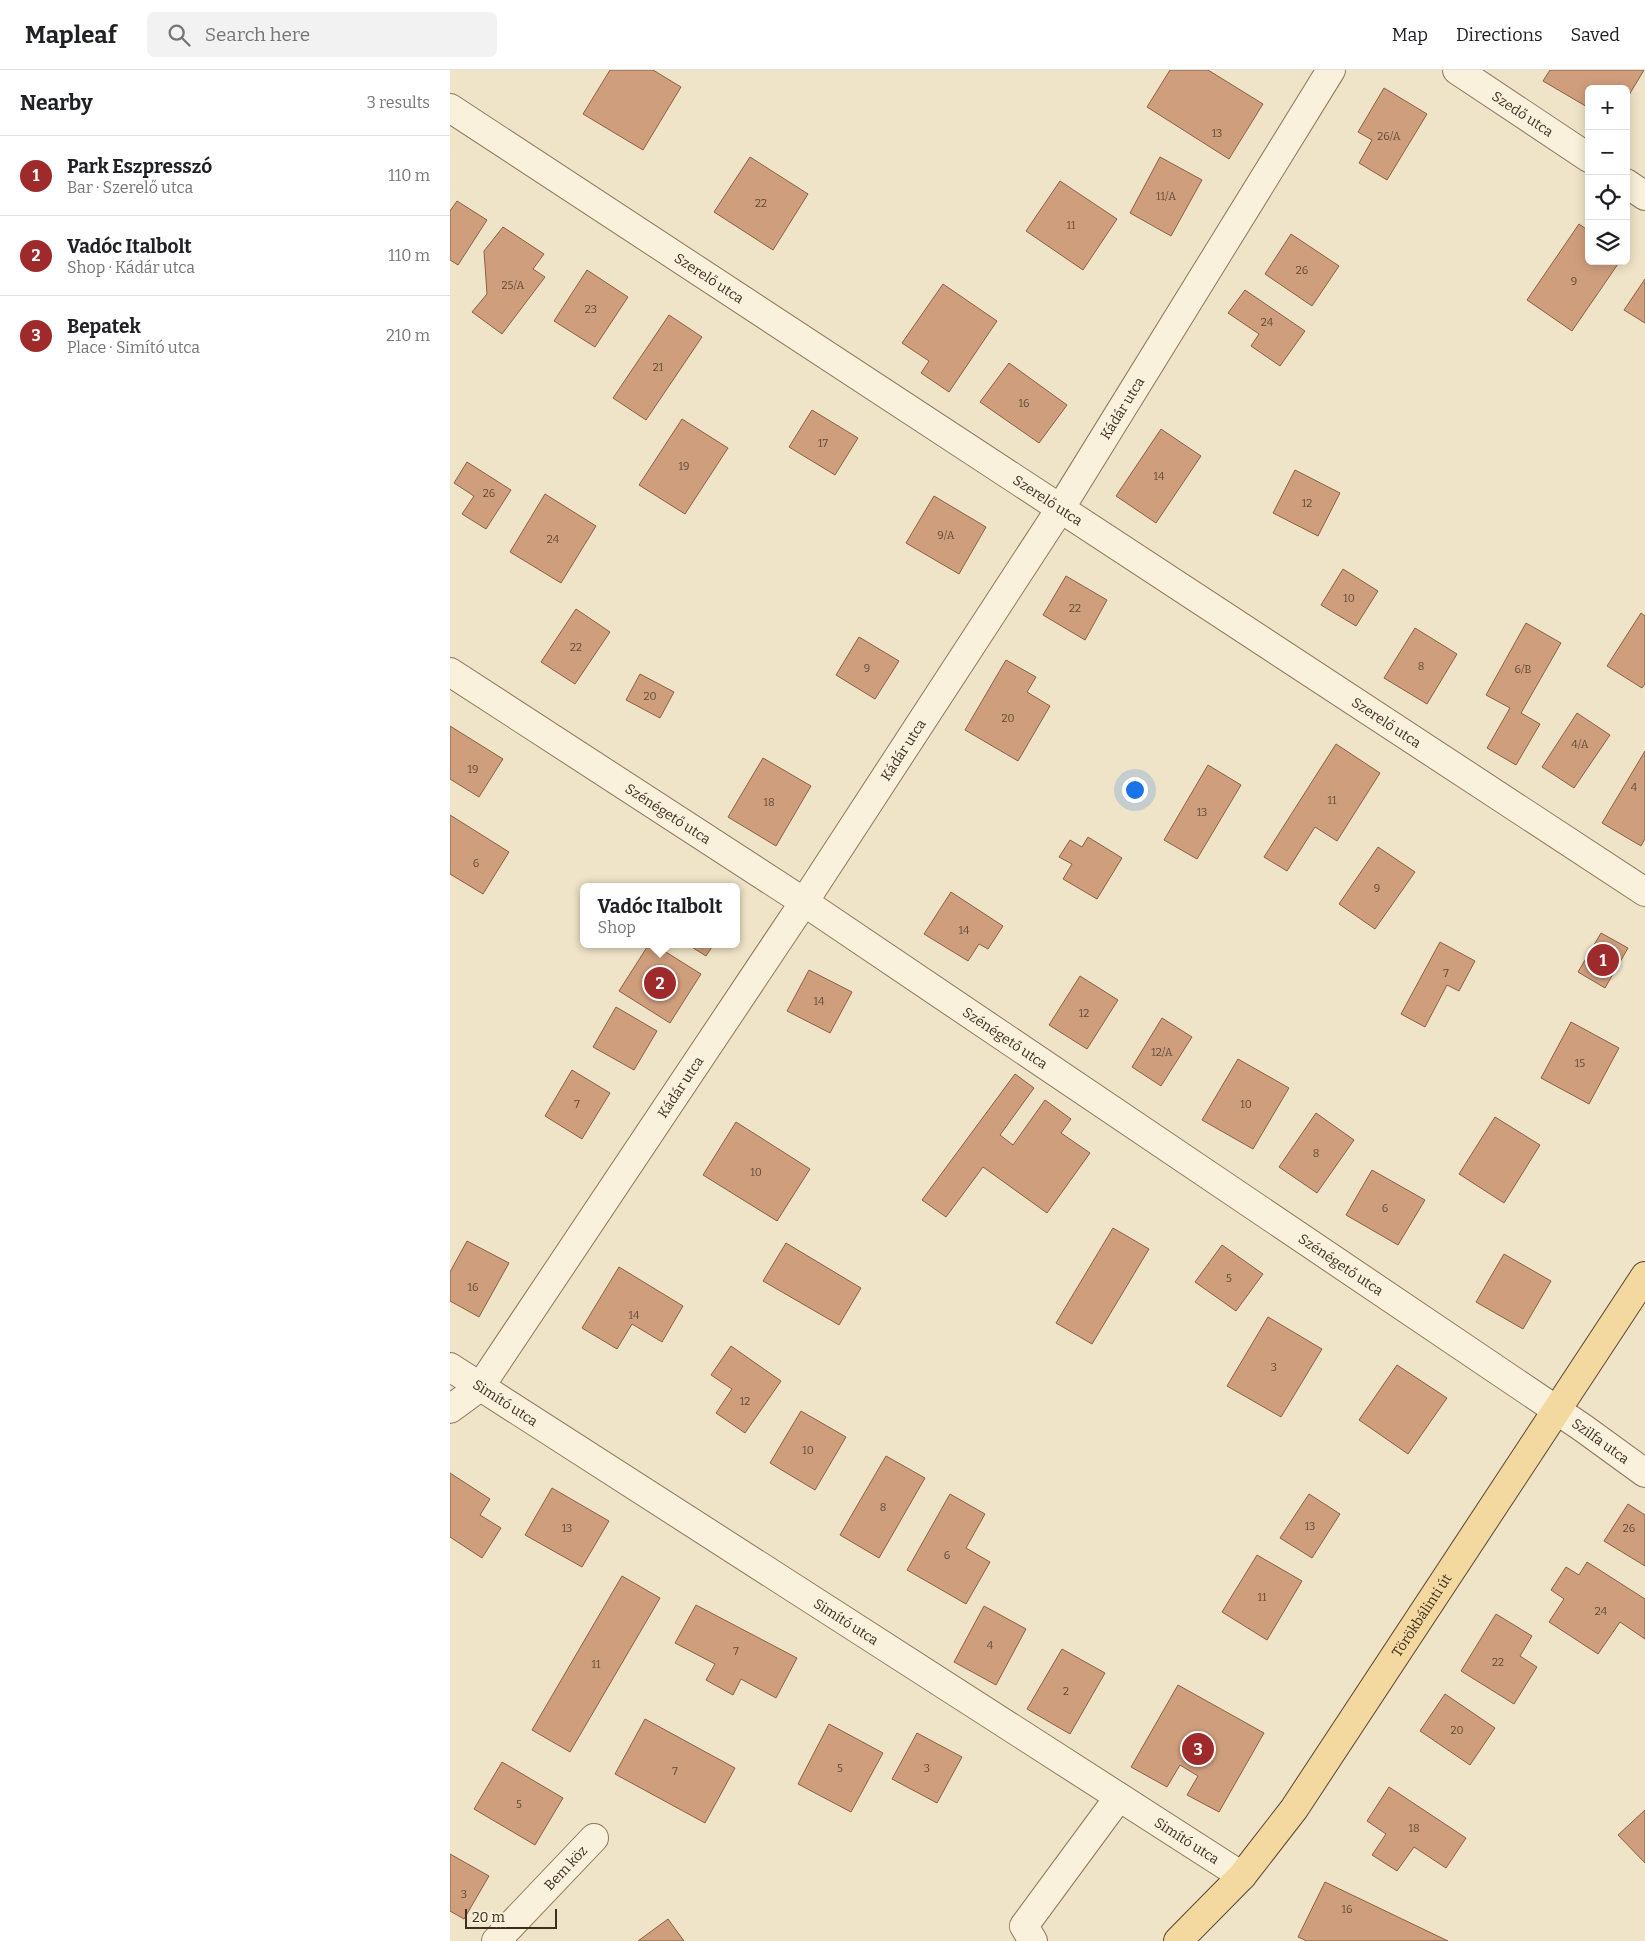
<!DOCTYPE html>
<meta charset="utf-8">
<style>
body{margin:0;font-family:Bitter,serif;background:#f2f2f2;color:#202124}
.controls{position:absolute;right:15px;top:15px;display:grid;overflow:hidden;border-radius:8px;box-shadow:0 2px 12px #0003}
.controls button{width:45px;height:45px;display:grid;place-items:center;padding:0;border:0;border-bottom:1px solid #e0e0e0;background:#fff;color:#202124;font:25px sans-serif}
.scale{position:absolute;left:15px;bottom:12px;width:92px;box-sizing:border-box;padding-left:5px;border:2px solid #3d2e20;border-top:0;font-size:14px;line-height:18px;white-space:nowrap;color:#3d2e20;-webkit-text-stroke:4px #f7eed8;paint-order:stroke}
.you{position:absolute;left:684px;top:719px;width:18px;height:18px;margin:-12px;border:4px solid #fff;border-radius:50%;background:#1a73e8;box-shadow:0 0 0 8px #1a73e833}
.badge{display:grid;place-items:center;width:32px;height:32px;border-radius:50%;background:#9e2a2b;color:#fff;font-size:16px;font-weight:700}
.pin{position:absolute;translate:-50% -50%;border:2px solid #fff;box-shadow:0 1px 5px #0006}
.popup{position:absolute;left:130px;top:813px;width:160px;height:65px;box-sizing:border-box;display:grid;place-content:center;border-radius:8px;background:#fff;filter:drop-shadow(0 1px 4px #0005);font-size:16px;white-space:nowrap;color:#757577}
.popup b{font-size:19px;color:#202124}
.popup::after{content:'';position:absolute;left:50%;top:100%;margin-left:-10px;border:10px solid transparent;border-top-color:#fff}
.list{margin:0;padding:0;list-style:none}
h2{display:flex;justify-content:space-between;align-items:center;height:65px;margin:0;padding:0 20px;font-size:21px}
h2 small{font-size:16px;font-weight:400;color:#757577}
.list li{display:grid;grid-template-columns:32px 1fr auto;gap:15px;align-items:center;box-sizing:border-box;height:80px;padding:0 20px;border-top:1px solid #e0e0e0}
.list b{display:block;font-size:19px;white-space:nowrap}
.list p{margin:0;font-size:16px;white-space:nowrap;color:#757577}
.list em{font-size:16px;font-style:normal;color:#757577}
.icon{flex:none;width:28px;height:28px;fill:none;stroke:currentColor;stroke-width:2;stroke-linecap:round;stroke-linejoin:round}
.map{position:relative;flex:none;width:1195px;height:1871px;overflow:hidden}
header{display:flex;align-items:center;gap:30px;box-sizing:border-box;height:70px;padding:0 25px;background:#fff;border-bottom:1px solid #e0e0e0}
header strong{font-size:24px}
nav{display:flex;gap:28px;margin-inline-start:auto;font-size:18px}
.search{width:350px;height:45px;background:#f2f2f2;display:flex;align-items:center;gap:12px;box-sizing:border-box;padding:0 18px;border-radius:8px;color:#757577;font-size:19px}
main{display:flex}
aside{flex:1;background:#fff}
.map>svg:first-child{display:block}
</style>
<header>
<strong>Mapleaf</strong>
<div class="search"><svg class="icon" aria-label="search" viewBox="0 0 24 24"><circle cx="10" cy="10" r="6"/><path d="M15 15l6 6"/></svg>Search here</div>
<nav><a>Map</a><a>Directions</a><a>Saved</a></nav>
</header>
<main>
<aside>
<h2>Nearby<small>3 results</small></h2>
<ul class="list">
<li><span class="badge">1</span><div><b>Park Eszpresszó</b><p>Bar · Szerelő utca</p></div><em>110 m</em></li>
<li><span class="badge">2</span><div><b>Vadóc Italbolt</b><p>Shop · Kádár utca</p></div><em>110 m</em></li>
<li><span class="badge">3</span><div><b>Bepatek</b><p>Place · Simító utca</p></div><em>210 m</em></li>
</ul>
</aside>
<div class="map">
<svg width="1195" height="1871" viewBox="0 0 1195 1871">
<rect width="100%" height="100%" fill="#f0e4c8"/>
<!-- building -->
<g fill="#cf9f7d" stroke="#8d5f41">
<polygon points="160,0 203,0 231,17 193,80 133,44"/>
<polygon points="720,0 758,0 813,34 779,89 697,37"/>
<polygon points="1100,0 1194,0 1176,30 1176,19 1139,19 1139,38 1093,11"/>
<polygon points="934,18 977,44 937,110 909,93 922,70 908,62"/>
<polygon points="300,87 358,124 323,180 264,142"/>
<polygon points="710,87 752,110 721,166 680,143"/>
<polygon points="610,111 667,149 633,200 576,161"/>
<polygon points="7,131 37,150 8,195 0,190 0,141"/>
<polygon points="1129,154 1139,161 1139,191 1170,191 1122,261 1077,230"/>
<polygon points="53,157 94,184 83,199 95,207 52,264 22,242 37,224 34,181"/>
<polygon points="841,164 889,196 862,236 815,204"/>
<polygon points="137,200 178,227 145,277 104,251"/>
<polygon points="1195,209 1195,253 1174,240"/>
<polygon points="493,214 547,251 499,322 471,303 479,291 452,273"/>
<polygon points="795,220 855,261 830,296 801,276 809,264 778,243"/>
<polygon points="219,245 252,267 196,350 163,328"/>
<polygon points="559,293 617,335 589,373 530,332"/>
<polygon points="362,340 408,368 385,405 339,377"/>
<polygon points="232,349 278,378 235,444 189,415"/>
<polygon points="711,359 751,386 706,453 666,426"/>
<polygon points="17,392 61,420 36,459 12,444 24,426 4,413"/>
<polygon points="845,400 890,423 868,466 823,443"/>
<polygon points="95,424 146,456 111,513 60,482"/>
<polygon points="484,426 536,457 509,504 456,473"/>
<polygon points="893,499 928,521 906,556 871,535"/>
<polygon points="616,506 657,530 635,570 593,545"/>
<polygon points="126,539 160,562 125,614 91,592"/>
<polygon points="1191,543 1195,546 1195,614 1192,618 1157,596"/>
<polygon points="1076,553 1111,573 1071,643 1090,654 1066,695 1037,678 1060,638 1036,625"/>
<polygon points="965,558 1007,584 977,634 934,608"/>
<polygon points="409,567 449,591 425,629 386,605"/>
<polygon points="556,590 586,607 577,622 600,636 568,691 515,660"/>
<polygon points="190,604 224,622 210,648 176,630"/>
<polygon points="1127,643 1160,665 1124,718 1092,697"/>
<polygon points="0,656 53,689 29,727 0,709"/>
<polygon points="886,674 930,703 887,771 865,757 837,801 814,787"/>
<polygon points="1195,681 1195,769 1191,776 1152,753"/>
<polygon points="313,688 361,716 326,776 278,747"/>
<polygon points="758,695 791,715 747,789 714,770"/>
<polygon points="0,745 59,782 33,824 0,804"/>
<polygon points="638,767 672,788 647,829 613,809 622,794 609,787 620,770 632,777"/>
<polygon points="928,777 965,802 925,859 889,834"/>
<polygon points="501,822 553,856 538,879 529,874 518,891 474,864"/>
<polygon points="1151,863 1178,878 1155,918 1128,902"/>
<polygon points="990,872 1025,891 1009,921 997,915 975,957 951,944"/>
<polygon points="199,874 203,874 251,904 220,953 169,921"/>
<polygon points="237,874 264,874 256,886"/>
<polygon points="359,900 402,922 380,963 337,941"/>
<polygon points="630,906 668,930 637,979 599,955"/>
<polygon points="166,937 207,961 184,1000 143,977"/>
<polygon points="712,948 742,967 711,1016 682,997"/>
<polygon points="1121,952 1169,978 1139,1034 1091,1008"/>
<polygon points="788,989 839,1018 803,1079 752,1050"/>
<polygon points="122,1000 160,1023 132,1069 95,1046"/>
<polygon points="565,1004 584,1018 550,1065 563,1075 595,1030 621,1049 611,1063 640,1083 597,1143 533,1097 496,1147 472,1130"/>
<polygon points="866,1043 904,1070 867,1123 829,1097"/>
<polygon points="1045,1047 1090,1075 1054,1133 1009,1104"/>
<polygon points="286,1052 360,1099 327,1151 253,1105"/>
<polygon points="922,1100 975,1130 948,1175 896,1145"/>
<polygon points="663,1158 699,1179 642,1274 606,1253"/>
<polygon points="17,1171 59,1193 29,1247 0,1231 0,1202"/>
<polygon points="336,1173 411,1218 389,1255 313,1211"/>
<polygon points="772,1175 813,1204 786,1241 745,1212"/>
<polygon points="1054,1184 1101,1211 1073,1259 1026,1232"/>
<polygon points="169,1197 233,1236 212,1272 182,1254 167,1279 132,1258"/>
<polygon points="818,1247 872,1279 831,1347 777,1316"/>
<polygon points="281,1276 331,1311 295,1363 266,1343 282,1319 261,1305"/>
<polygon points="947,1295 997,1328 958,1384 909,1350"/>
<polygon points="351,1341 396,1367 365,1420 320,1393"/>
<polygon points="436,1386 475,1408 429,1488 390,1465"/>
<polygon points="0,1403 40,1429 30,1445 51,1458 32,1488 0,1467"/>
<polygon points="102,1418 159,1451 132,1497 75,1465"/>
<polygon points="500,1424 535,1444 516,1478 540,1492 516,1534 457,1500"/>
<polygon points="859,1424 890,1444 862,1488 830,1468"/>
<polygon points="1178,1434 1195,1445 1195,1496 1154,1471"/>
<polygon points="807,1485 852,1511 817,1570 772,1542"/>
<polygon points="1137,1492 1195,1529 1195,1569 1170,1552 1148,1584 1099,1552 1114,1529 1101,1520 1116,1497 1129,1505"/>
<polygon points="172,1506 210,1528 120,1682 82,1660"/>
<polygon points="246,1535 347,1588 326,1628 291,1609 283,1625 256,1610 265,1594 225,1573"/>
<polygon points="534,1536 576,1559 546,1615 504,1592"/>
<polygon points="1046,1544 1082,1566 1070,1586 1087,1597 1064,1634 1011,1601"/>
<polygon points="612,1579 655,1603 620,1664 577,1639"/>
<polygon points="728,1615 814,1663 769,1742 737,1725 748,1706 730,1695 717,1717 681,1697"/>
<polygon points="995,1624 1045,1658 1020,1695 970,1661"/>
<polygon points="195,1649 285,1698 255,1753 165,1704"/>
<polygon points="379,1654 433,1683 401,1742 348,1714"/>
<polygon points="467,1663 512,1687 487,1733 442,1709"/>
<polygon points="52,1692 113,1728 85,1775 24,1739"/>
<polygon points="939,1717 1016,1768 996,1798 964,1777 947,1801 922,1785 936,1764 917,1751"/>
<polygon points="1195,1740 1195,1793 1168,1765"/>
<polygon points="0,1784 39,1806 14,1849 0,1841"/>
<polygon points="875,1812 998,1871 857,1871 848,1867"/>
<polygon points="218,1849 234,1871 188,1871"/>
</g>
<g fill="none" stroke-linecap="round" stroke-linejoin="round">
<defs>
<g id="minor">
<path id="s1" d="M1007,0l132,88"/>
<path id="s2" d="M0,38l1195,784"/>
<polyline points="1176,113 1195,126"/>
<path id="s3" d="M0,602l354,230 779,526 62,45"/>
<path id="s4" d="M0,1297l792,509"/>
<path id="s5" d="M0,1339l30,-22 324,-485 256,-393 271,-439"/>
<path id="s6" d="M46,1871l98,-103"/>
<polyline points="583,1871 574,1856 669,1727"/>
</g>
<g id="major">
<path id="s7" d="M728,1871l64,-65 52,-67 351,-533"/>
</g>
</defs>
<!-- minor casing -->
<use href="#minor" stroke="#8d765c" stroke-width="30"/>
<!-- major casing -->
<use href="#major" stroke="#5b4430" stroke-width="30"/>
<!-- minor -->
<use href="#minor" stroke="#faf1dc" stroke-width="28"/>
<!-- major -->
<use href="#major" stroke="#f3d9a0" stroke-width="28"/>
</g>
<g text-anchor="middle" dominant-baseline="central" stroke-width="4.5" stroke-linejoin="round" paint-order="stroke">
<!-- number labels -->
<g font-size="11" fill="#624a37">
<text x="767" y="63">13</text>
<text x="939" y="66">26/A</text>
<text x="716" y="126">11/A</text>
<text x="311" y="133">22</text>
<text x="621" y="155">11</text>
<text x="852" y="200">26</text>
<text x="1124" y="211">9</text>
<text x="63" y="215">25/A</text>
<text x="141" y="239">23</text>
<text x="817" y="252">24</text>
<text x="208" y="297">21</text>
<text x="574" y="333">16</text>
<text x="373" y="373">17</text>
<text x="234" y="396">19</text>
<text x="709" y="406">14</text>
<text x="39" y="423">26</text>
<text x="857" y="433">12</text>
<text x="496" y="465">9/A</text>
<text x="103" y="469">24</text>
<text x="899" y="528">10</text>
<text x="625" y="538">22</text>
<text x="126" y="577">22</text>
<text x="971" y="596">8</text>
<text x="417" y="598">9</text>
<text x="1073" y="599">6/B</text>
<text x="200" y="626">20</text>
<text x="558" y="648">20</text>
<text x="1130" y="674">4/A</text>
<text x="23" y="699">19</text>
<text x="1184" y="717">4</text>
<text x="882" y="730">11</text>
<text x="319" y="732">18</text>
<text x="752" y="742">13</text>
<text x="26" y="793">6</text>
<text x="927" y="818">9</text>
<text x="514" y="860">14</text>
<text x="996" y="903">7</text>
<text x="369" y="931">14</text>
<text x="634" y="943">12</text>
<text x="712" y="982">12/A</text>
<text x="1130" y="993">15</text>
<text x="127" y="1034">7</text>
<text x="796" y="1034">10</text>
<text x="866" y="1083">8</text>
<text x="306" y="1102">10</text>
<text x="935" y="1138">6</text>
<text x="779" y="1208">5</text>
<text x="23" y="1217">16</text>
<text x="184" y="1245">14</text>
<text x="824" y="1297">3</text>
<text x="295" y="1331">12</text>
<text x="358" y="1380">10</text>
<text x="433" y="1437">8</text>
<text x="860" y="1456">13</text>
<text x="117" y="1458">13</text>
<text x="1179" y="1458">26</text>
<text x="497" y="1485">6</text>
<text x="812" y="1527">11</text>
<text x="1151" y="1541">24</text>
<text x="540" y="1575">4</text>
<text x="286" y="1581">7</text>
<text x="1048" y="1592">22</text>
<text x="146" y="1594">11</text>
<text x="616" y="1621">2</text>
<text x="1007" y="1660">20</text>
<text x="390" y="1698">5</text>
<text x="477" y="1698">3</text>
<text x="225" y="1701">7</text>
<text x="69" y="1734">5</text>
<text x="964" y="1758">18</text>
<text x="14" y="1824">3</text>
<text x="897" y="1839">16</text>
</g>
<!-- street labels -->
<g font-size="14" fill="#3d2e20" stroke="#f7eed8">
<text stroke="none"><textPath href="#s1" startOffset="79">Szedő utca</textPath></text>
<text stroke="none"><textPath href="#s2" startOffset="310">Szerelő utca</textPath></text>
<text stroke="none"><textPath href="#s5" startOffset="1208">Kádár utca</textPath></text>
<text stroke="none"><textPath href="#s2" startOffset="715">Szerelő utca</textPath></text>
<text stroke="none"><textPath href="#s2" startOffset="1120">Szerelő utca</textPath></text>
<text stroke="none"><textPath href="#s5" startOffset="802">Kádár utca</textPath></text>
<text stroke="none"><textPath href="#s3" startOffset="260">Szénégető utca</textPath></text>
<text stroke="none"><textPath href="#s3" startOffset="665">Szénégető utca</textPath></text>
<text stroke="none"><textPath href="#s5" startOffset="398">Kádár utca</textPath></text>
<text stroke="none"><textPath href="#s3" startOffset="1070">Szénégető utca</textPath></text>
<text stroke="none"><textPath href="#s4" startOffset="66">Simító utca</textPath></text>
<text stroke="none"><textPath href="#s3" startOffset="1384">Szilfa utca</textPath></text>
<text stroke="none"><textPath href="#s7" startOffset="408">Törökbálinti út</textPath></text>
<text stroke="none"><textPath href="#s4" startOffset="471">Simító utca</textPath></text>
<text stroke="none"><textPath href="#s4" startOffset="876">Simító utca</textPath></text>
<text stroke="none"><textPath href="#s6" startOffset="101">Bem köz</textPath></text>
</g>
</g>
</svg>
<div class="controls">
<button>+</button>
<button>−</button>
<button><svg class="icon" aria-label="locate" viewBox="0 0 24 24"><circle cx="12" cy="12" r="6"/><path d="M12 2v4M12 18v4M2 12h4M18 12h4"/></svg></button>
<button><svg class="icon" aria-label="layers" viewBox="0 0 24 24"><path d="M12 4l9 5-9 5-9-5zM3 14l9 5 9-5"/></svg></button>
</div>
<div class="scale">20 m</div>
<div class="you"></div>
<div class="pin badge" style="left:1153px;top:890px">1</div>
<div class="pin badge" style="left:210px;top:913px">2</div>
<div class="popup"><b>Vadóc Italbolt</b>Shop</div>
<div class="pin badge" style="left:748px;top:1679px">3</div>
</div>
</main>
